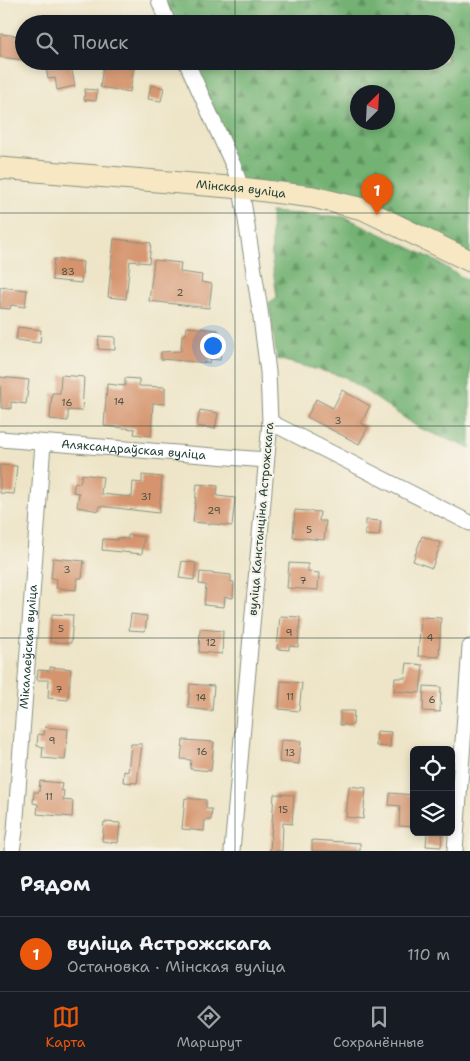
<!DOCTYPE html>
<html lang="ru">
<meta charset="utf-8">
<style>
body{margin:0;font-family:"Shantell Sans",sans-serif;background:#242831;color:#f1f3f6}
.controls{position:absolute;right:15px;bottom:15px;display:grid;overflow:hidden;border-radius:8px;box-shadow:0 2px 8px #0003}
.controls button{width:45px;height:45px;display:grid;place-items:center;padding:0;border:0;border-bottom:1px solid #363941;background:#171b24;color:#f1f3f6;font:25px sans-serif}
.compass{position:absolute;left:350px;top:85px;width:45px;height:45px;border-radius:50%;background:#171b24;box-shadow:0 2px 8px #0003;rotate:24deg}
.you{position:absolute;left:212px;top:345px;width:18px;height:18px;margin:-12px;border:4px solid #fff;border-radius:50%;background:#1a73e8;box-shadow:0 0 0 8px #1a73e833}
.badge{display:grid;place-items:center;width:32px;height:32px;border-radius:50%;background:#ea580c;color:#fff;font-size:16px;font-weight:700}
.pin{position:absolute;translate:-50% -41px;filter:drop-shadow(0 1px 2px #0008)}
.pin::after{content:'';position:absolute;top:26px;width:18px;height:15px;background:inherit;clip-path:polygon(0 0,100% 0,50% 100%)}
.list{margin:0;padding:0;list-style:none}
h2{display:flex;justify-content:space-between;align-items:center;height:65px;margin:0;padding:0 20px;font-size:21px}
h2 small{font-size:16px;font-weight:400;color:#9ea1a6}
.list li{display:grid;grid-template-columns:32px 1fr auto;gap:15px;align-items:center;box-sizing:border-box;height:75px;padding:0 20px;border-top:1px solid #363941}
.list b{display:block;font-size:19px;white-space:nowrap}
.list p{margin:0;font-size:16px;white-space:nowrap;color:#9ea1a6}
.list em{font-size:16px;font-style:normal;color:#9ea1a6}
.icon{flex:none;width:28px;height:28px;fill:none;stroke:currentColor;stroke-width:2;stroke-linecap:round;stroke-linejoin:round}
.map{position:relative;flex:none;width:470px;height:851px;overflow:hidden}
.search{position:absolute;background:#171b24;box-shadow:0 2px 8px #0003;left:15px;right:15px;top:15px;height:55px;display:flex;align-items:center;gap:12px;box-sizing:border-box;padding:0 18px;border-radius:28px;color:#9ea1a6;font-size:19px}
.sheet{height:140px;background:#171b24}
nav{display:flex;justify-content:space-around;align-items:center;box-sizing:border-box;height:70px;border-top:1px solid #363941;background:#171b24;font-size:14px;color:#9ea1a6}
nav a{display:grid;justify-items:center;gap:2px}
nav .on{color:#ea580c}
.map>svg:first-child{display:block}
</style>
<div class="map">
<svg width="470" height="851" viewBox="0 0 470 851">
<defs>
<pattern id="forest-firs" width="22" height="20" patternUnits="userSpaceOnUse" patternTransform="scale(1.25)"><rect width="22" height="20" fill="#73b273"/><path d="M5 1l3.5 6h-7zM16 11l3.5 6h-7z" fill="#5e925f"/></pattern>
</defs>
<rect width="100%" height="100%" fill="#f7f3e8"/>
<filter id="ink" filterUnits="userSpaceOnUse"><feTurbulence type="fractalNoise" baseFrequency=".02" numOctaves="2"/><feDisplacementMap in="SourceGraphic" scale="10" xChannelSelector="R" yChannelSelector="G"/><feConvolveMatrix kernelMatrix="1 2 1 2 8 2 1 2 1" color-interpolation-filters="sRGB"/></filter>
<filter id="wash" filterUnits="userSpaceOnUse"><feTurbulence type="fractalNoise" baseFrequency=".0096" numOctaves="4" result="noise"/><feDisplacementMap in="SourceGraphic" scale="20" xChannelSelector="R" yChannelSelector="G"/><feGaussianBlur stdDeviation="1.12" result="paint"/><feColorMatrix in="noise" values="0 0 0 0 0 0 0 0 0 0 0 0 0 0 0 0 0 1.4 0 .05"/><feComposite in="paint" operator="in"/></filter>
<g filter="url(#wash)">
<rect width="100%" height="100%" fill="#eee5c8"/>
<!-- forest -->
<g fill="url(#forest-firs)" stroke="#497854" fill-rule="evenodd">
<path d="M159,0h311v261l-80,-40 -149,-33 -55,-127h260v-37h-278zM358,92h30v30h-30z"/>
<polygon points="271,212 345,217 429,257 470,282 470,448 419,428 345,377 277,359 269,303 277,297 272,262"/>
</g>
<g id="blocks">
<!-- building -->
<g fill="#d5946e">
<polygon points="0,34 21,36 20,46 24,46 24,60 0,57"/>
<polygon points="61,61 70,61 75,86 57,90 55,78 48,79 46,67 52,66 52,63"/>
<polygon points="104,61 134,65 130,92 100,87"/>
<polygon points="151,85 164,88 161,101 148,99"/>
<polygon points="85,89 97,90 96,101 84,100"/>
<polygon points="114,239 151,243 149,263 130,261 126,299 108,297"/>
<polygon points="54,259 83,262 81,283 52,280"/>
<polygon points="154,260 181,263 180,272 202,275 201,282 212,284 209,308 149,301"/>
<polygon points="0,287 27,290 25,307 11,305 10,309 0,308"/>
<polygon points="18,327 41,330 40,343 16,340"/>
<polygon points="187,327 218,330 217,338 222,339 220,360 210,359 209,363 161,359 161,352 181,351 182,335 186,335"/>
<polygon points="99,336 115,337 115,350 98,349"/>
<polygon points="61,375 84,377 82,411 68,410 68,421 50,419 52,393 60,393"/>
<polygon points="0,377 29,380 26,404 11,402 11,409 1,408"/>
<polygon points="125,378 139,379 139,386 165,387 165,404 153,403 151,436 134,434 135,429 104,426 107,384 125,386"/>
<polygon points="342,390 370,406 361,423 368,427 359,444 307,417 316,399 333,408"/>
<polygon points="200,410 218,413 215,429 197,426"/>
<polygon points="0,465 17,466 14,494 0,493"/>
<polygon points="82,474 103,477 101,494 132,497 133,482 142,483 142,475 162,477 159,513 99,506 99,511 77,507 79,493 73,492 75,482 80,483"/>
<polygon points="197,484 218,486 217,496 235,498 232,526 193,522"/>
<polygon points="295,510 320,512 319,521 326,521 324,540 293,537"/>
<polygon points="366,520 381,521 379,536 365,535"/>
<polygon points="128,535 144,537 142,554 102,550 103,539 117,540 118,538 128,539"/>
<polygon points="422,536 441,543 432,568 413,561"/>
<polygon points="53,558 84,561 82,578 77,578 76,590 56,588 57,579 51,578"/>
<polygon points="182,561 196,563 194,580 179,578"/>
<polygon points="289,563 308,564 308,572 319,573 318,590 287,588"/>
<polygon points="200,572 231,575 231,582 234,582 233,598 225,597 224,607 204,605 206,585 199,584"/>
<polygon points="52,614 73,615 71,643 50,642"/>
<polygon points="131,614 147,616 145,631 129,630"/>
<polygon points="280,616 300,617 298,647 289,646 289,650 277,649"/>
<polygon points="421,617 441,618 439,657 418,656"/>
<polygon points="200,629 223,631 222,654 199,652"/>
<polygon points="407,663 423,665 420,693 394,691 395,678 405,678"/>
<polygon points="50,667 71,669 68,700 48,698 49,680 37,680 38,670 50,671"/>
<polygon points="281,681 302,683 299,711 279,709"/>
<polygon points="190,684 214,686 212,711 188,708"/>
<polygon points="424,686 441,687 440,712 423,711"/>
<polygon points="340,711 354,711 353,725 340,725"/>
<polygon points="45,727 68,729 65,760 42,758 43,747 37,746 38,734 44,735"/>
<polygon points="377,731 391,732 390,747 376,746"/>
<polygon points="183,740 214,742 211,771 190,769 191,760 181,759"/>
<polygon points="281,740 301,741 299,764 279,762"/>
<polygon points="131,744 142,744 137,783 123,782 124,771 128,772"/>
<polygon points="40,781 62,783 61,790 64,791 63,800 73,801 72,817 37,814 38,804 33,803 34,792 39,792"/>
<polygon points="349,786 366,788 363,819 346,817"/>
<polygon points="390,793 414,795 414,827 399,826 400,806 389,805"/>
<polygon points="274,794 294,795 292,824 283,823 282,851 270,851"/>
<polygon points="185,798 206,800 206,809 212,809 211,820 205,820 204,831 182,829"/>
<polygon points="104,822 120,823 118,843 102,841"/>
<polygon points="427,833 442,834 441,847 426,846"/>
<polygon points="312,840 360,843 360,851 312,851"/>
</g>
</g>
</g>
<g filter="url(#ink)">
<use href="#blocks" fill-opacity="0" stroke="#86917e" stroke-width="1"/>
<g fill="none" stroke-linecap="round" stroke-linejoin="round">
<defs>
<g id="minor">
<polyline points="159,0 168,24"/>
<polyline points="186,61 234,167 241,188 260,310 268,372 270,422 232,851"/>
<polyline points="270,422 470,523"/>
<path id="s1" d="M0,439l266,21"/>
<path id="s2" d="M12,851l3,-20 28,-388"/>
<polyline points="455,851 470,647"/>
</g>
<g id="secondary">
<path id="s3" d="M0,168l241,20 72,9 50,12 107,52"/>
</g>
</defs>
<!-- minor casing -->
<use href="#minor" stroke="#86917e" stroke-width="17"/>
<!-- secondary casing -->
<use href="#secondary" stroke="#86917e" stroke-width="23"/>
<!-- minor -->
<use href="#minor" stroke="#fff" stroke-width="15"/>
<!-- secondary -->
<use href="#secondary" stroke="#f7e8c3" stroke-width="21"/>
</g>
</g>
<!-- grid -->
<path fill="none" stroke="#1f3d34" stroke-width="1" stroke-opacity="0.55" d="M235,0v24M235,61v790M0,213h470M0,426h470M0,638h470"/>
<g text-anchor="middle" dominant-baseline="central" stroke-width="4.5" stroke-linejoin="round" paint-order="stroke">
<!-- number labels -->
<g font-size="10" fill="#4c5342">
<text x="68" y="271">83</text>
<text x="180" y="292">2</text>
<text x="119" y="401">14</text>
<text x="67" y="402">16</text>
<text x="338" y="420">3</text>
<text x="146" y="496">31</text>
<text x="214" y="510">29</text>
<text x="309" y="529">5</text>
<text x="67" y="569">3</text>
<text x="303" y="580">7</text>
<text x="61" y="628">5</text>
<text x="289" y="632">9</text>
<text x="430" y="637">4</text>
<text x="211" y="642">12</text>
<text x="59" y="689">7</text>
<text x="290" y="696">11</text>
<text x="201" y="697">14</text>
<text x="432" y="699">6</text>
<text x="52" y="740">9</text>
<text x="202" y="751">16</text>
<text x="290" y="752">13</text>
<text x="49" y="796">11</text>
<text x="283" y="809">15</text>
</g>
<!-- street labels -->
<g font-size="12" fill="#1f3d34" stroke="#f7f3e8">
<text stroke="none"><textPath href="#s3" startOffset="242">Мінская вуліца</textPath></text>
<text stroke="none"><textPath href="#s1" startOffset="134">Аляксандраўская вуліца</textPath></text>
<text transform="translate(261 519) rotate(-85)">вуліца Канстанціна Астрожскага</text>
<text stroke="none"><textPath href="#s2" startOffset="205">Мікалаеўская вуліца</textPath></text>
</g>
</g>
</svg>
<div class="controls">
<button><svg class="icon" aria-label="locate" viewBox="0 0 24 24"><circle cx="12" cy="12" r="6"/><path d="M12 2v4M12 18v4M2 12h4M18 12h4"/></svg></button>
<button><svg class="icon" aria-label="layers" viewBox="0 0 24 24"><path d="M12 4l9 5-9 5-9-5zM3 14l9 5 9-5"/></svg></button>
</div>
<svg class="compass" viewBox="-18 -18 36 36"><path d="M0-13l5 13h-10z" fill="#e53935"/><path d="M0 13l5-13h-10z" fill="#9ea1a6"/></svg>
<div class="you"></div>
<div class="pin badge" style="left:377px;top:215px">1</div>
<div class="search"><svg class="icon" aria-label="search" viewBox="0 0 24 24"><circle cx="10" cy="10" r="6"/><path d="M15 15l6 6"/></svg>Поиск</div>
</div>
<section class="sheet">
<h2>Рядом<small></small></h2>
<ul class="list">
<li><span class="badge">1</span><div><b>вуліца Астрожскага</b><p>Остановка · Мінская вуліца</p></div><em>110 m</em></li>
</ul>
</section>
<nav>
<a class="on"><svg class="icon" aria-label="map" viewBox="0 0 24 24"><path d="M3 6l6-2 6 2 6-2v14l-6 2-6-2-6 2zM9 4v14M15 6v14"/></svg>Карта</a>
<a><svg class="icon" aria-label="directions" viewBox="0 0 24 24"><path d="M12 3l9 9-9 9-9-9zM9 14v-3h6M13 9l2 2-2 2"/></svg>Маршрут</a>
<a><svg class="icon" aria-label="saved" viewBox="0 0 24 24"><path d="M7 4h10v16l-5-4-5 4z"/></svg>Сохранённые</a>
</nav>
